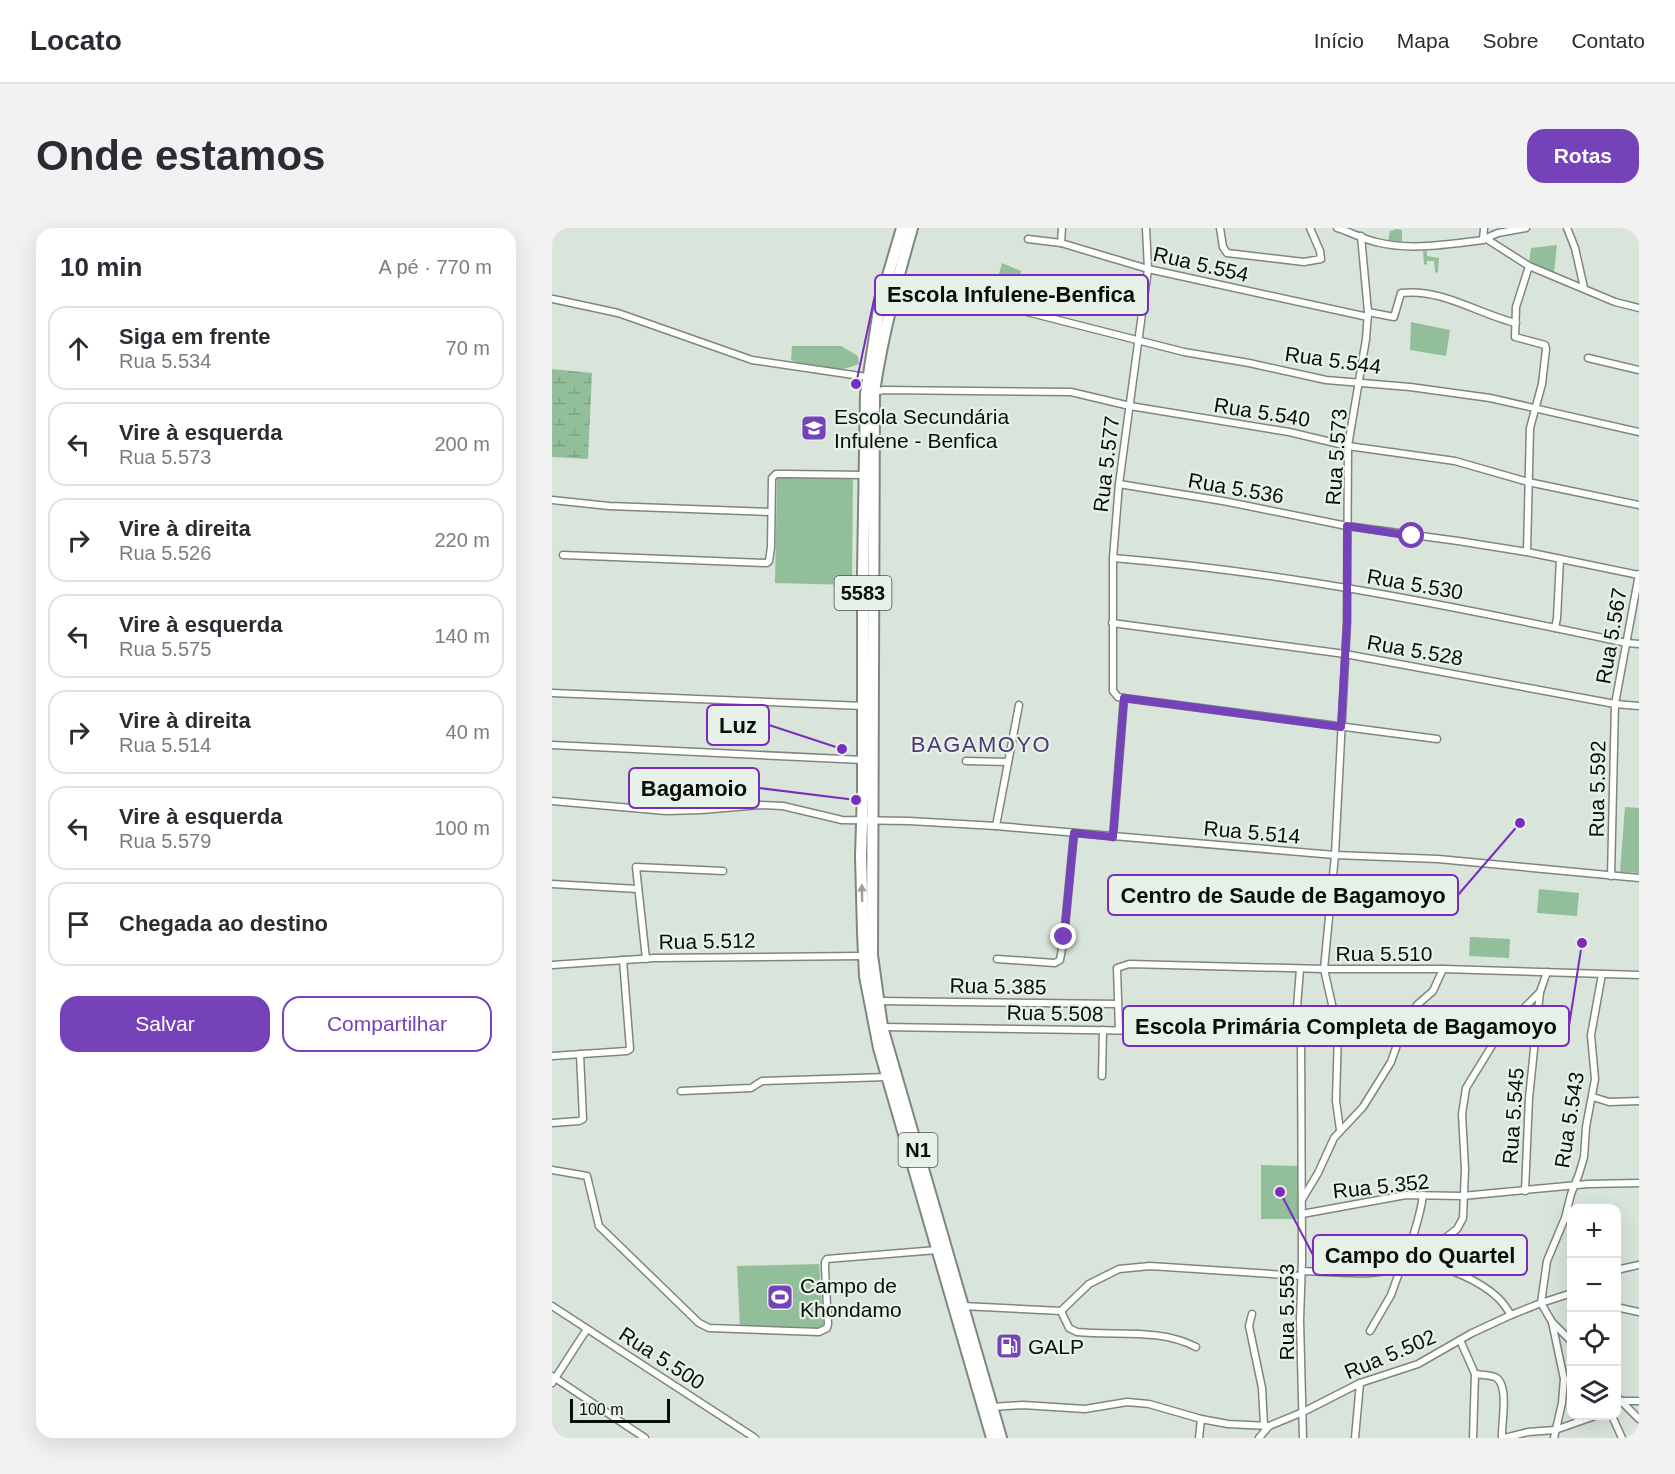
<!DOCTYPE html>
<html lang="pt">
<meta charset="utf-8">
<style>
body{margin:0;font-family:Helvetica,sans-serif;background:#f2f2f3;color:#2b2b33}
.controls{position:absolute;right:18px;bottom:18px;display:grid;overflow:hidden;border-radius:12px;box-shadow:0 6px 24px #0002}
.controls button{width:54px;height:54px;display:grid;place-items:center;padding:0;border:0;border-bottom:2px solid #e1e1e2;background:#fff;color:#2b2b33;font:30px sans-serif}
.scale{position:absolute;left:18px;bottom:15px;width:100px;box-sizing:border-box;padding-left:6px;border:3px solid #0a0e0b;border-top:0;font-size:16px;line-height:21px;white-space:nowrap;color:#0a0e0b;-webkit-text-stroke:4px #e6f2e8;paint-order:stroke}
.stop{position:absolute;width:18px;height:18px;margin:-14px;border:4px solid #7542b9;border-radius:50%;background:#fff}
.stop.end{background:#7542b9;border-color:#fff;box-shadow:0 2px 6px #0008}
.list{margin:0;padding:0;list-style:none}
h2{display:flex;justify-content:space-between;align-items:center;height:78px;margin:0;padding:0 24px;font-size:26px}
h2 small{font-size:20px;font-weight:400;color:#7c7c81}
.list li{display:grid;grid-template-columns:39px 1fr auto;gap:18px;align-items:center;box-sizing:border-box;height:84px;margin:0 12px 12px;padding:0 12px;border:2px solid #e1e1e2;border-radius:18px}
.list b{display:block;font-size:22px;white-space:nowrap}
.list p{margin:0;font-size:20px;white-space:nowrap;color:#7c7c81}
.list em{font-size:20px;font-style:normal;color:#7c7c81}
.actions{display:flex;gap:12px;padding:18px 24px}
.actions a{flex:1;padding:14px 0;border:2px solid #7542b9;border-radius:18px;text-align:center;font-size:21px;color:#7542b9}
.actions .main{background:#7542b9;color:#fff}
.icon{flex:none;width:33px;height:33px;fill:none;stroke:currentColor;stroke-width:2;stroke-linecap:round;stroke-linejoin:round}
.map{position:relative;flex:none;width:1087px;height:1210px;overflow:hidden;border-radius:18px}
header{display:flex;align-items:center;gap:36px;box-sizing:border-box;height:84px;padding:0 30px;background:#fff;border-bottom:2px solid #e1e1e2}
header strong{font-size:28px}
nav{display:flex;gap:33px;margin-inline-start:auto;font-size:21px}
.intro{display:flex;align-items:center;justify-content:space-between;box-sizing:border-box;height:144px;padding:0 36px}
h1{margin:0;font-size:42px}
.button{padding:15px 27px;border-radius:18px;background:#7542b9;color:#fff;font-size:21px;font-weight:700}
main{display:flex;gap:36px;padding:0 36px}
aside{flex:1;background:#fff;border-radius:18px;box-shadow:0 6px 24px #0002}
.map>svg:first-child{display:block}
</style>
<header>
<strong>Locato</strong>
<nav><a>Início</a><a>Mapa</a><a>Sobre</a><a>Contato</a></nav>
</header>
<div class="intro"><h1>Onde estamos</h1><a class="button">Rotas</a></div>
<main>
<aside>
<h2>10 min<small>A pé · 770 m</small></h2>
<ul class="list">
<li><svg class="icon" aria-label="ahead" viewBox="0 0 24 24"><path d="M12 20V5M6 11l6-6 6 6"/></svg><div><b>Siga em frente</b><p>Rua 5.534</p></div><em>70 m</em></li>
<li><svg class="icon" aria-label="left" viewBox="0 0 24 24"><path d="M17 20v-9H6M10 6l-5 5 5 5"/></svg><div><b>Vire à esquerda</b><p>Rua 5.573</p></div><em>200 m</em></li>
<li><svg class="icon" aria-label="right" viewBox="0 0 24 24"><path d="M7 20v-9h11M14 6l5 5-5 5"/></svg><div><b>Vire à direita</b><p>Rua 5.526</p></div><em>220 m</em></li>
<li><svg class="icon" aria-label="left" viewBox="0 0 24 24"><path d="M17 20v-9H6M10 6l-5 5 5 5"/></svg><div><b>Vire à esquerda</b><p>Rua 5.575</p></div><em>140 m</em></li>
<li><svg class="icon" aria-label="right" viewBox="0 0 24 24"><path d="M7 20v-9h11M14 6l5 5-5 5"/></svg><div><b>Vire à direita</b><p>Rua 5.514</p></div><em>40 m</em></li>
<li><svg class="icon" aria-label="left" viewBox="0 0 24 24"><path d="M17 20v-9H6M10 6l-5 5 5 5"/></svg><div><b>Vire à esquerda</b><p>Rua 5.579</p></div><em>100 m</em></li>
<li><svg class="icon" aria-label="arrive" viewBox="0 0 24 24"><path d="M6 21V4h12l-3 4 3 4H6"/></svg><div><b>Chegada ao destino</b></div></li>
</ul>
<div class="actions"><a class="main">Salvar</a><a>Compartilhar</a></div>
</aside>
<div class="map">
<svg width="1087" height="1210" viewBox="0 0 1087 1210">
<defs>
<pattern id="wetland-marsh" width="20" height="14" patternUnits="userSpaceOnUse" patternTransform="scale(1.5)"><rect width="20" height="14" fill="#92bf9a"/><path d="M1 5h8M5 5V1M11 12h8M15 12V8" fill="none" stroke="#7da383"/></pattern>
</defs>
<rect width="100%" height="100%" fill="#d9e5db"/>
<!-- green -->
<g fill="#92bf9a">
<polygon points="845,1 850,2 850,14 836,13 838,3"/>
<polygon points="1005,17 1002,45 977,35 979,20"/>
<polygon points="871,23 875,23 875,28 887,30 886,45 883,44 882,33 875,33 875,37 872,36"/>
<polygon points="450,35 469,43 465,63 444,57"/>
<polygon points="859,94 898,102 894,128 858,122"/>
<path d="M240,118h49l17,10 1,8c-23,10 -44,6 -68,-4z"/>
<polygon points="225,249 301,250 300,357 223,355"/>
<polygon points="1073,579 1087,580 1087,645 1068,644"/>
<polygon points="987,661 1027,665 1025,688 985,685"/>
<polygon points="918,709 958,711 957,730 917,728"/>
<polygon points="709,937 748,938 747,991 709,991"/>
<polygon points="267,1036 272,1100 188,1100 185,1038"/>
</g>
<!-- wetland -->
<polygon fill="url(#wetland-marsh)" points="0,141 40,145 36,231 0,229"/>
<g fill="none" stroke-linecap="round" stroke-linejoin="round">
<defs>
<g id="street">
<polyline points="594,0 596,41 567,256 561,330 561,463 566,469 572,470 885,511"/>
<polyline points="668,0 671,19 675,25 752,34 769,31 768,23 758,0"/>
<path d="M785,0c13,4 26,11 39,14 34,9 73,2 107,-2"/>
<polyline points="1015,0 1023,20 1032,60"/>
<polyline points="933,10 977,38 1063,74 1087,80"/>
<polyline points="476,11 509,15 596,41 816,89"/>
<polyline points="932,11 946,5 974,0"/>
<polyline points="931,12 932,0"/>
<polyline points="509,15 510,0"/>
<polyline points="1,71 66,85 200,132 315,149"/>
<polyline points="471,83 632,124 697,135 774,152 858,159 938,170 1087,204"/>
<path d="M816,84l26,5 7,-24c41,-5 77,21 115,30"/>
<polyline points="1036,130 1087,142"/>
<polyline points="322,164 332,162 519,164 578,178 737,204 796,218 903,233 976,254 1087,277"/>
<polyline points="567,256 671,273 795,298 906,313 975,324 1087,347"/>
<polyline points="0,272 57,278 219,284"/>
<polyline points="975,324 978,200 990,156 994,121 993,117 963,109 964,79 977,38"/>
<polyline points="11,327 215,335 217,333 219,319 220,250 224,246 234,246 313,247"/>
<path d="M561,330c173,14 344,49 514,85l12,1"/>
<polyline points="560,395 793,426 1063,476 1087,478"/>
<polyline points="1003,400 1005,390 1008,331"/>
<polyline points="0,465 311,478"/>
<polyline points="0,517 311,532"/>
<polyline points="414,533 456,534"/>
<polyline points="0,573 114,583 149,582 208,577 231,578 290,592 357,593 444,598 783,627 886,631 1087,650"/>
<polyline points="444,598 467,477"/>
<polyline points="561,609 572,470"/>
<polyline points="1059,648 1063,476 1087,346"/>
<polyline points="0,656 86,661"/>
<polyline points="94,731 84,639 171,643"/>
<polyline points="445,731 503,735 508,732 512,709 522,605"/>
<polyline points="0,737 102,730 311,728"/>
<polyline points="327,773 566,776"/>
<polyline points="330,799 743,805 749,807 750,1032 748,1092 751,1210"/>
<polyline points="567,802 565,740 577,736 772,741 891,741 1087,747"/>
<polyline points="743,805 748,741"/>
<polyline points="0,828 75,823 78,821 71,732"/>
<polyline points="550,848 551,802"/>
<polyline points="129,863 199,860 210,853 335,849"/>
<polyline points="1041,869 1057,874 1087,873"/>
<polyline points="0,895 27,893 31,891 28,826"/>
<polyline points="788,902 784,873 786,803 772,741 783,627 795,394 796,218 814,111 816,84 809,8"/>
<polyline points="0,942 35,948 47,998 147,1095 157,1100 267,1104 275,1100 276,1096 273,1040 273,1034 275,1031 385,1022"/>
<polyline points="973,963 977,870 988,764 995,744"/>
<polyline points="751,970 766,945 782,910 811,879 839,834 853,794 865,777 881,763 891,741"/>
<polyline points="750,986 854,967 910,968 1036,956 1087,955"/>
<polyline points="864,1039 888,1014 905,1001 911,990 913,941 910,886 914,860 949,803 988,764"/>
<path d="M851,1042c6,-25 17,-49 20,-75"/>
<polyline points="1064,1042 1087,1037"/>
<path d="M750,1043c23,1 46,3 69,2 18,-1 37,-7 55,-7 22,0 55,16 71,31 6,5 10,12 14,18"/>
<polyline points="0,1078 203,1210"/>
<polyline points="410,1078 509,1083 537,1056 567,1041 598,1038 749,1048"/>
<polyline points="1064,1079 1087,1084"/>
<path d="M509,1083l8,17 8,4c40,4 83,-4 119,15"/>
<polyline points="700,1086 697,1098 710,1160 712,1197"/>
<polyline points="1000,1094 1012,1151 1010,1175 1002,1210"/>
<polyline points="818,1103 839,1067 848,1042"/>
<polyline points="908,1112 923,1146 921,1210"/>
<polyline points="1020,1114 1000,1094 989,1075 995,1033 1013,990 1019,966 1027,946 1032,929 1034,899 1043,851 1039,807 1050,746"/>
<path d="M923,1146c6,1 14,1 20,3 15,7 6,47 7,61"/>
<polyline points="0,1148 93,1210"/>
<polyline points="0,1155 35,1101"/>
<polyline points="1064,1168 1087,1191"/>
<polyline points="1069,1173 1087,1173"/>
<polyline points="440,1179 471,1177 533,1181 575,1174 597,1176 649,1191 676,1196 717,1198"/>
<polyline points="1060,1188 1070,1210"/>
<polyline points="647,1210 649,1191"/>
<polyline points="707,1210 717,1198 751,1184 808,1155 866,1136 920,1105 959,1087 989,1075 1020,1065"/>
<polyline points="803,1210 808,1155"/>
<polyline points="952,1210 976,1204 1003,1202 1043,1188"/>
</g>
<g id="highway">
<polyline points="350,0 328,75 314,166 311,344 311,564 309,628 311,704 313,748 327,820 440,1210"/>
<path d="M360,0c-16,55 -30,108 -38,164l-2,563 10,72 119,411"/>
</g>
</defs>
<!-- street casing -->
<use href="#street" stroke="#7d877e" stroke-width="9"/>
<!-- highway casing -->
<use href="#highway" stroke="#7d877e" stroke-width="14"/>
<!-- street -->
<use href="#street" stroke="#fff" stroke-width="6"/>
<!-- highway -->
<use href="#highway" stroke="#fff" stroke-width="10"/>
</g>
<!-- one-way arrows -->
<defs><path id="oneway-solid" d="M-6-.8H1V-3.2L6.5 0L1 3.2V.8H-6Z" transform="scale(1.5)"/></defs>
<use fill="#9d9f9d" href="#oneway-solid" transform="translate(310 665) rotate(-91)"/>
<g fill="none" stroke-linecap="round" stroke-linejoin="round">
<!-- route -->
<polyline stroke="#7542b9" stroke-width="8" points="512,709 522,605 561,609 572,470 789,499 795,394 795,298 860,308"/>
</g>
<!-- icons -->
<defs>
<symbol id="school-square" viewBox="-11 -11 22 22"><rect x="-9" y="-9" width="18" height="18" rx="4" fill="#7542b9" stroke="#e6f2e8"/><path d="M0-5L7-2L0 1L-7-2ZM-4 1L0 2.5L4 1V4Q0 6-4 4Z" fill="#fff"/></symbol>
<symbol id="stadium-square" viewBox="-11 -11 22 22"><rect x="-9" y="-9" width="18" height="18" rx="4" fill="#7542b9" stroke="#e6f2e8"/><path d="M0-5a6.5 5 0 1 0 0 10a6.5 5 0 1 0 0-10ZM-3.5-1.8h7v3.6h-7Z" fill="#fff"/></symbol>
<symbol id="fuel-square" viewBox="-11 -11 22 22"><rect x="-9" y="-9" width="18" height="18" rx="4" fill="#7542b9" stroke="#e6f2e8"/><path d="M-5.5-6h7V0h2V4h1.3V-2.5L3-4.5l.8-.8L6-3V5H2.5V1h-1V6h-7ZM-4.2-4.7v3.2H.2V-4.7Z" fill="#fff"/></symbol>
</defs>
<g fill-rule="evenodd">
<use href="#school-square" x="247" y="185" width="30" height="30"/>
<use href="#stadium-square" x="213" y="1054" width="30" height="30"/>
<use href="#fuel-square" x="442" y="1103" width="30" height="30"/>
</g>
<g text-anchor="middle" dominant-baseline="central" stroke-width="4.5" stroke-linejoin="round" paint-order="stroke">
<!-- shield labels -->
<g fill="#e6f2e8" stroke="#4c524d" stroke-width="1.5">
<rect x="282.5" y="348" width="57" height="34" rx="4.5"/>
<rect x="346.5" y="905" width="39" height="34" rx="4.5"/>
</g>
<g font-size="20" font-weight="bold" fill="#0a0e0b">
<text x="311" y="365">5583</text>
<text x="366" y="922">N1</text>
</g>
<!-- street labels -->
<g font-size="21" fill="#0a0e0b" stroke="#e6f2e8">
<text transform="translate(649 36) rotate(13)">Rua 5.554</text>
<text transform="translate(781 132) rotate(8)">Rua 5.544</text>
<text transform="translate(710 184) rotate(9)">Rua 5.540</text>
<text transform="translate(784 229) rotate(-86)">Rua 5.573</text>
<text transform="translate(554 236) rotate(-83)">Rua 5.577</text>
<text transform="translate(684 260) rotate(10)">Rua 5.536</text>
<text transform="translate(863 356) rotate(10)">Rua 5.530</text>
<text transform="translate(1059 408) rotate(-80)">Rua 5.567</text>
<text transform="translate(863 422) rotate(10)">Rua 5.528</text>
<text transform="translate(1045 561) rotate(-89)">Rua 5.592</text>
<text transform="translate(700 604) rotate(5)">Rua 5.514</text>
<text transform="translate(155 713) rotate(-1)">Rua 5.512</text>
<text x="832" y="725">Rua 5.510</text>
<text transform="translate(446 758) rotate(1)">Rua 5.385</text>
<text transform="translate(503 785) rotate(1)">Rua 5.508</text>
<text transform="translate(961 888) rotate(-86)">Rua 5.545</text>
<text transform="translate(1017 892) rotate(-81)">Rua 5.543</text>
<text transform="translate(829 958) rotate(-6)">Rua 5.352</text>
<text transform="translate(734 1084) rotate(-90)">Rua 5.553</text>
<text transform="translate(838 1126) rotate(-23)">Rua 5.502</text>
<text transform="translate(110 1130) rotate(33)">Rua 5.500</text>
</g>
<!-- poi labels -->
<g font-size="21" fill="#0a0e0b" stroke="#e6f2e8" text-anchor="start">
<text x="282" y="188">Escola Secundária<tspan x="282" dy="24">Infulene - Benfica</tspan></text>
<text x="248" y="1057">Campo de<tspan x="248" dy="24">Khondamo</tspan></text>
<text x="476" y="1118">GALP</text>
</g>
<!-- neighbourhood labels -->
<g font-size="22" letter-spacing="1.5" fill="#4f3874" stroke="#e6f2e8">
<text x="429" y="516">BAGAMOYO</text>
</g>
</g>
<!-- callouts -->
<path fill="none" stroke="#7b2cbf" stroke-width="2" d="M304 156L323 67M290 521L217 497M304 572L207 560M968 595L906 667M1030 715L1017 798M728 964L761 1027"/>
<g fill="#7b2cbf" stroke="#e6f2e8" stroke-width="2">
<circle cx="304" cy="156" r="6"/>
<circle cx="290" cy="521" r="6"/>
<circle cx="304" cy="572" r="6"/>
<circle cx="968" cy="595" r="6"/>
<circle cx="1030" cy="715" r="6"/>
<circle cx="728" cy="964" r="6"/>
</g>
<g fill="#e6f2e8" stroke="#7b2cbf" stroke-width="2">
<rect x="323" y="47" width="273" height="40" rx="6"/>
<rect x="155" y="477" width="62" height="40" rx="6"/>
<rect x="77" y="540" width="130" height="40" rx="6"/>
<rect x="556" y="647" width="350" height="40" rx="6"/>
<rect x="571" y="778" width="446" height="40" rx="6"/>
<rect x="761" y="1007" width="214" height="40" rx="6"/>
</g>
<g font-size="22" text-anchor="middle" font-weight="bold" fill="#0a0e0b">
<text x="459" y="74">Escola Infulene-Benfica</text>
<text x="186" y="505">Luz</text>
<text x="142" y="568">Bagamoio</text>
<text x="731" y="675">Centro de Saude de Bagamoyo</text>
<text x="794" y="806">Escola Primária Completa de Bagamoyo</text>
<text x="868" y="1035">Campo do Quartel</text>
</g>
</svg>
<div class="controls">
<button>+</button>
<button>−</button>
<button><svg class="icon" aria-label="locate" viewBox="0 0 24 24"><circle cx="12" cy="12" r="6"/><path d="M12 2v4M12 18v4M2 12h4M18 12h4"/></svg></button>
<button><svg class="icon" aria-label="layers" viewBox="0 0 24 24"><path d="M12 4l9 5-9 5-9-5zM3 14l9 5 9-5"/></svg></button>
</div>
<div class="scale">100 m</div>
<div class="stop" style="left:860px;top:308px"></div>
<div class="stop end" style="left:512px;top:709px"></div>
</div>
</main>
